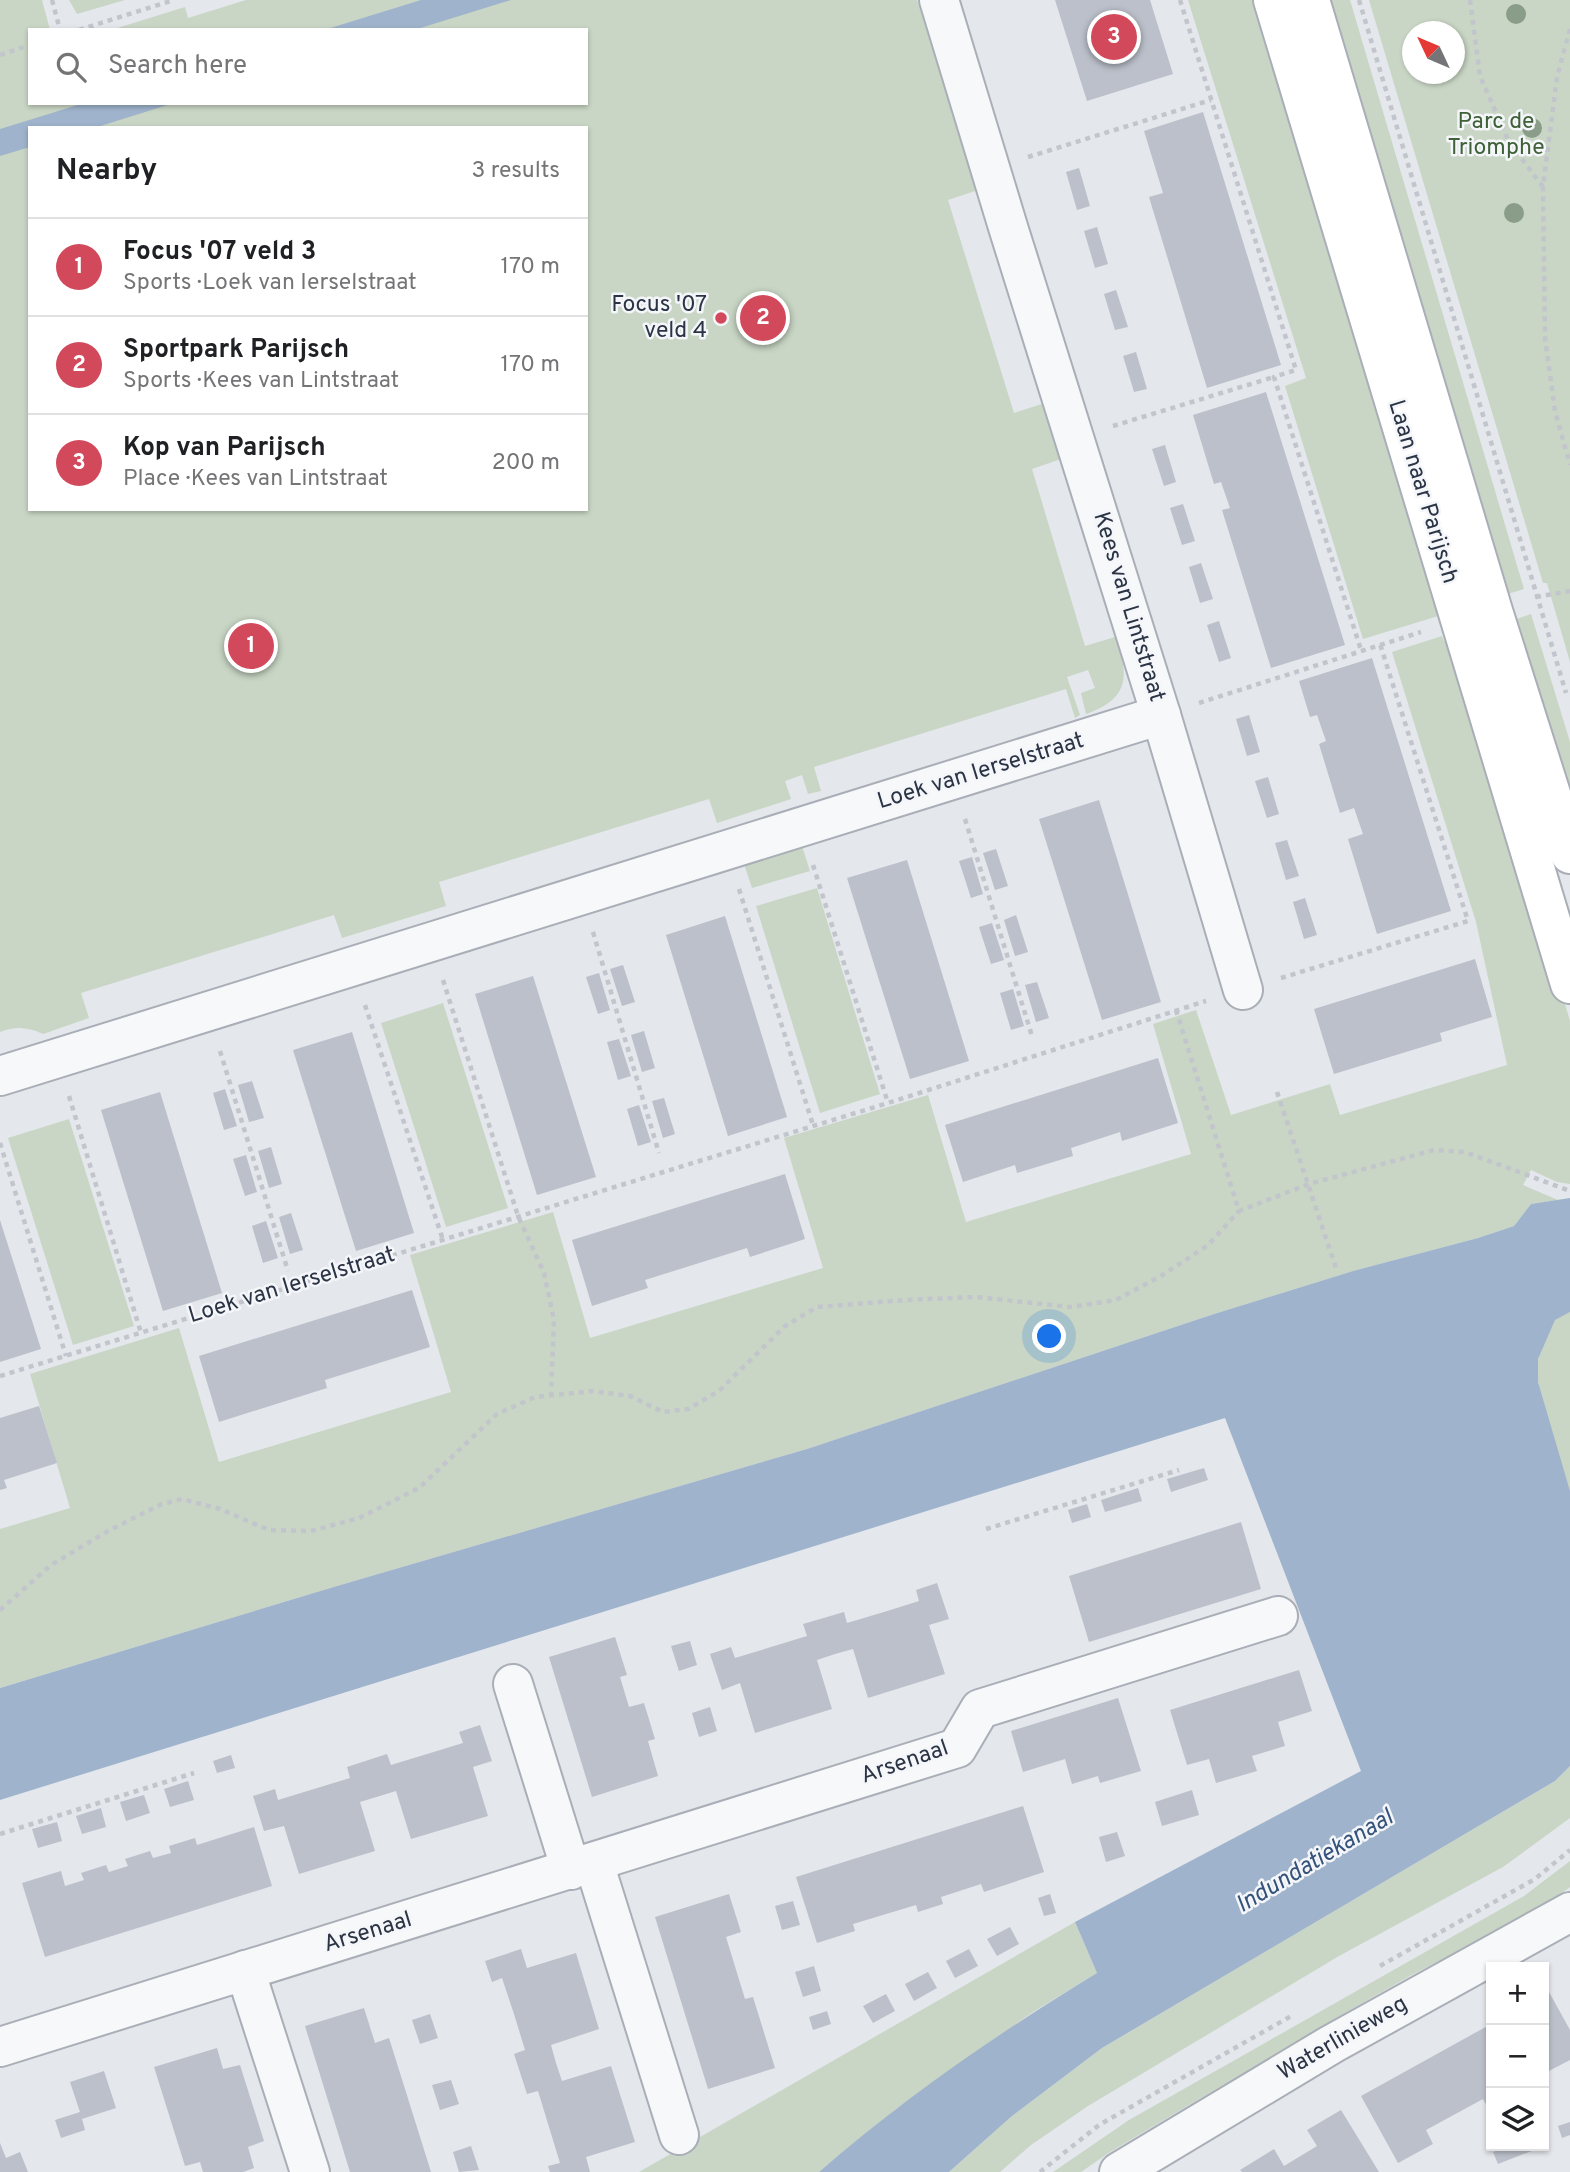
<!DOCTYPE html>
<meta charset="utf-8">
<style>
body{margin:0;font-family:Overpass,sans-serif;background:#f2f2f2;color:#202124}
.controls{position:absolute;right:21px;bottom:21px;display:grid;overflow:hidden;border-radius:0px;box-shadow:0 2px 5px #0004}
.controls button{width:63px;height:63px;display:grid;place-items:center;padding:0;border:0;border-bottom:2px solid #e0e0e0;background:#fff;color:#202124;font:35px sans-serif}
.compass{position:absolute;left:1402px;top:21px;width:63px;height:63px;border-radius:50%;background:#fff;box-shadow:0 2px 5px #0004;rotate:314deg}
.you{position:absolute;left:1050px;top:1337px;width:24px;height:24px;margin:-18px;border:5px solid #fff;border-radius:50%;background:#1a73e8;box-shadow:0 0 0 10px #1a73e833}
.badge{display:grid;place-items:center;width:46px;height:46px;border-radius:50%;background:#d1495b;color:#fff;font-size:23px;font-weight:700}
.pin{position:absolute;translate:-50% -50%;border:4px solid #fff;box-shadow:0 2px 7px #0006}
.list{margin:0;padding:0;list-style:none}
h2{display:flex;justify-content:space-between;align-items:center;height:91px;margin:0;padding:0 28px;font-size:30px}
h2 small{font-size:23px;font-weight:400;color:#757577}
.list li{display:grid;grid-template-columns:46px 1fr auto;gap:21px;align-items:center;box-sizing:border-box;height:98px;padding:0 28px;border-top:2px solid #e0e0e0}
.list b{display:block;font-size:26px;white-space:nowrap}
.list p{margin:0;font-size:23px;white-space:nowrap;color:#757577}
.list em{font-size:23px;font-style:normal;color:#757577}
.icon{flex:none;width:38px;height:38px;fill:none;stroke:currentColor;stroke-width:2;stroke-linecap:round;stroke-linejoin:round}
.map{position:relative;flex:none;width:1570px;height:2172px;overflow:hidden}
.search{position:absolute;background:#fff;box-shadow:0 2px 5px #0004;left:28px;top:28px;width:560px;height:77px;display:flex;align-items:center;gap:18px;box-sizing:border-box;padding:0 24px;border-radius:0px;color:#757577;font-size:26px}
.panel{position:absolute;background:#fff;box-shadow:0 2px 5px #0004;left:28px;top:126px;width:560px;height:385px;border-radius:0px}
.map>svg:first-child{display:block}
</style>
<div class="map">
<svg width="1570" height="2172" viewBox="0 0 1570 2172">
<rect width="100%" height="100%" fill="#e4e7ec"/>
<!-- green -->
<g fill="#c9d6c5" fill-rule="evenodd">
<path d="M0,0h42l8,30h-20v73h556v-73h-475l74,-23 3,11 58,-18h671l61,190 -30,10 66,213 31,-10 16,56 -29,10 53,177 30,-9c15,39 14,62 -29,77l-5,-21 14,-5 -7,-18 -21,7 13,38 -5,3 -9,-29 -252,78 7,24 -13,3 -6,-19 -17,6 6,18 -74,24 -8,-24 -270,83 7,24 -104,32 -8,-23 -253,78 8,25 -46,16c-16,-7 -27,-8 -43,-2zM30,128h556v381h-556z"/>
<polygon points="69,0 125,0 77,14"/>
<polygon points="1188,0 1266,0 1448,613 1363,639 1285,386 1306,378"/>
<polygon points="1322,0 1350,0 1524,589 1501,596"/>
<path d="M1369,0h201v662l-23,-79h-4zM1412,32h42v42h-42z"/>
<polygon points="1531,614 1570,742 1570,829 1508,622"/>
<polygon points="1442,636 1444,641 1456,638 1570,1021 1570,1184 1557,1182 1531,1170 1523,1185 1558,1200 1531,1204 1514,1226 1478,1238 1353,1271 1211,1315 807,1449 337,1586 0,1688 0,1529 70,1508 30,1374 179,1328 219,1462 451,1392 410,1255 553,1212 590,1338 823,1268 784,1138 928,1095 966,1222 1191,1154 1153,1024 1196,1010 1231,1115 1330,1084 1340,1115 1507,1065 1476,922 1392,652"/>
<polygon points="802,846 810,871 752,888 744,864"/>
<polygon points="817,888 880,1094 820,1113 756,906"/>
<polygon points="443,1003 508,1208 446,1227 381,1023"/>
<polygon points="69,1119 134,1326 73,1345 8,1138"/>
<path d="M1570,1312v179c-9,-32 -38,-101 -32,-131 3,-14 12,-28 17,-41z"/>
<polygon points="1570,1766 1570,1818 1503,1867 1339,1956 1088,2106 1031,2145 1000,2172 949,2172 1012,2116 1102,2048 1555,1781"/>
<path d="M1570,1861v26c-49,38 -108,60 -162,90 -101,57 -199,116 -298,175l-29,20h-28l76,-52 395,-224z"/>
<polygon points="1075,1922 1097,1973 1033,2012 896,2109 819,2172 639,2172"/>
</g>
<!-- water -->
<g fill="#9fb4cc">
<polygon points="421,0 511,0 414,30 324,30"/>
<polygon points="84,103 174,103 94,128 30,128 30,147 0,156 0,129"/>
<path d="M1570,1198v114l-15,8 -17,39v23l32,109v275l-15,15 -453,267 -90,68 -63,56h-130c86,-75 181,-140 278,-199l-22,-51 286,-151 -136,-353 -1225,382v-112l337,-102 470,-137 404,-134 142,-44 125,-33 36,-12 17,-22z"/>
</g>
<!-- building -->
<g fill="#bbc0ca">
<polygon points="1055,0 1150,0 1173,74 1087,101"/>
<polygon points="1203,112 1281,365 1207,388 1149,197 1163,193 1144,131"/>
<polygon points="1079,168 1090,206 1077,210 1066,172"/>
<polygon points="1097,227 1108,264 1095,268 1084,231"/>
<polygon points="1116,290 1128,327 1115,330 1104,294"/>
<polygon points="1136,352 1147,389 1134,392 1123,356"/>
<polygon points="1266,392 1345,645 1271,668 1222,510 1230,508 1221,482 1214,484 1193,415"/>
<polygon points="1165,445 1176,482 1164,486 1152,449"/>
<polygon points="1183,504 1195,541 1182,545 1170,508"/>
<polygon points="1201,563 1213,599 1200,603 1189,567"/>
<polygon points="1219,621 1231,658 1219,662 1207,625"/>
<polygon points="1372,658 1451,911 1377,934 1348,839 1363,834 1354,808 1340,813 1319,744 1326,741 1317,715 1310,717 1299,681"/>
<polygon points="1249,715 1260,752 1247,756 1236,719"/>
<polygon points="1268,777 1279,814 1267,818 1255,781"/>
<polygon points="1099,800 1161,1002 1102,1020 1039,819"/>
<polygon points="1287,840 1299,876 1286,880 1275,843"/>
<polygon points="996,849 1008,886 995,890 983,853"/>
<polygon points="972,857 983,894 971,898 959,861"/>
<polygon points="907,860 969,1061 910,1079 847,878"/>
<polygon points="1305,898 1317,935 1304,939 1293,902"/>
<polygon points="1016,915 1028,952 1015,956 1004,920"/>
<polygon points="725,916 787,1117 728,1136 666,935"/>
<polygon points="992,923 1004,960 991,964 979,927"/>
<polygon points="1475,959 1492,1017 1440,1033 1442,1041 1334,1074 1314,1009"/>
<polygon points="623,965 635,1002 622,1006 610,969"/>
<polygon points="599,973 610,1010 598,1014 586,977"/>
<polygon points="533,976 596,1177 537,1195 475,994"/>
<polygon points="1037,982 1049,1018 1036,1022 1025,985"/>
<polygon points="1013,989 1024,1026 1011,1030 1000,993"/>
<polygon points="644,1031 655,1068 642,1072 631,1035"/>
<polygon points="352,1032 414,1233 356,1251 293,1050"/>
<polygon points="619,1039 631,1076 618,1080 607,1042"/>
<polygon points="1158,1058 1178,1123 1122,1141 1120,1132 1071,1148 1073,1156 1017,1173 1015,1165 963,1182 945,1125"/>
<polygon points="252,1081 264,1118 249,1122 238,1085"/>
<polygon points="225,1089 237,1126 224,1130 213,1093"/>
<polygon points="160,1092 222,1293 163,1311 101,1110"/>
<polygon points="664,1098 675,1134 663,1138 652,1101"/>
<polygon points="639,1105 651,1142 638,1146 627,1109"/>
<polygon points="271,1147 282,1184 269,1188 258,1151"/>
<polygon points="246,1155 257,1192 245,1196 233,1159"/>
<polygon points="785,1174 805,1239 750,1257 747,1248 645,1280 648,1288 592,1306 572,1240"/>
<polygon points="291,1213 303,1250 290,1254 279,1217"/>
<polygon points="0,1220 41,1349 0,1362"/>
<polygon points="266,1221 278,1258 263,1263 252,1226"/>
<polygon points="412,1290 430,1347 325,1380 327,1388 219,1422 199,1356"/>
<polygon points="39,1406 57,1463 4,1480 7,1488 0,1490 0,1418"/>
<polygon points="1204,1468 1208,1480 1171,1492 1167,1479"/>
<polygon points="1138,1488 1142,1501 1105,1512 1101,1500"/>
<polygon points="1087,1504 1091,1517 1072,1523 1068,1510"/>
<polygon points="1241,1522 1261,1589 1089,1642 1069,1576"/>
<polygon points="937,1583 949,1619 929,1625 945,1674 868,1698 853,1649 835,1654 817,1660 832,1709 755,1733 740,1683 722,1690 710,1654 731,1647 735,1658 807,1636 803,1624 844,1612 847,1623 884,1612 919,1601 916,1590"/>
<polygon points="615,1637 627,1675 620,1677 629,1707 644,1703 655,1739 648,1741 658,1776 592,1797 549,1657"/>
<polygon points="690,1641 697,1665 679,1671 671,1646"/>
<polygon points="1299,1670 1312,1711 1278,1722 1285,1746 1252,1756 1257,1771 1216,1783 1209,1759 1187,1765 1170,1710"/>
<polygon points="1118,1698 1141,1771 1100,1783 1098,1776 1072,1784 1065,1759 1023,1772 1011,1731"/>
<polygon points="710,1707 717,1731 699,1737 692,1713"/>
<polygon points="480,1725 492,1761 473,1767 488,1816 411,1839 396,1791 360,1802 375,1851 299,1874 284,1826 264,1831 253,1796 275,1789 278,1800 350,1778 347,1767 387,1754 391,1765 463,1743 459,1732"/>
<polygon points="231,1755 235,1768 217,1773 213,1761"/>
<polygon points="188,1781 194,1800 170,1807 164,1789"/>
<polygon points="1192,1790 1199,1815 1162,1826 1155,1802"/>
<polygon points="144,1795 150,1813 126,1821 120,1802"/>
<polygon points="1023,1806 1044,1872 984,1892 981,1884 941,1897 943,1904 918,1912 916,1905 853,1924 855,1931 817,1943 796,1877"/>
<polygon points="101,1808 106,1827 82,1834 76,1816"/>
<polygon points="57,1822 62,1841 38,1848 32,1829"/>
<polygon points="254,1827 272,1886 45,1957 22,1883 61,1871 65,1886 84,1880 81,1873 106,1865 109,1872 128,1866 125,1859 150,1851 153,1858 171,1853 169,1846 195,1838 197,1845"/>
<polygon points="1117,1832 1125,1856 1106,1862 1099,1837"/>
<polygon points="729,1894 741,1932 726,1937 745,1999 753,1997 775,2068 708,2089 655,1917"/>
<polygon points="1050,1894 1056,1913 1044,1916 1038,1898"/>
<polygon points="793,1901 800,1925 782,1930 775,1906"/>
<polygon points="1010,1927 1019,1944 997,1956 987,1939"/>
<polygon points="521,1949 527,1968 576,1953 599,2029 551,2045 556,2063 562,2081 611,2066 635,2142 586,2157 590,2172 550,2172 548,2166 560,2163 538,2091 527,2094 514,2054 525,2050 514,2014 502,1978 492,1982 485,1961"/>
<polygon points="969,1949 978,1966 955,1978 946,1961"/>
<polygon points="814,1966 821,1991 803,1997 795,1972"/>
<polygon points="928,1972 937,1988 914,2001 905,1984"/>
<polygon points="1549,1992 1570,2030 1570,2060 1547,2072 1544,2065 1544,1995"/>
<polygon points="886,1994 895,2011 873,2023 863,2006"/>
<polygon points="364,2008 375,2043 389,2038 431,2172 350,2172 305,2026"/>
<polygon points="827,2011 831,2024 813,2030 809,2017"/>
<polygon points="430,2014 438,2038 420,2044 412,2020"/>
<polygon points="1491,2024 1491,2103 1487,2106 1483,2099 1426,2130 1433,2144 1398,2163 1361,2096"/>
<polygon points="217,2048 223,2069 240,2065 264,2141 248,2147 254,2168 243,2172 203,2172 200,2162 185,2166 154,2067"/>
<polygon points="104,2071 116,2108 82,2119 85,2130 61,2138 55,2120 80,2112 70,2082"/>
<polygon points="451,2080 459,2104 440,2110 432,2085"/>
<polygon points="1341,2110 1379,2172 1242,2172 1240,2170 1274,2149 1284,2166 1317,2146 1307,2130"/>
<polygon points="1570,2122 1570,2135 1562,2138 1558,2126"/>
<polygon points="0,2143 6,2158 20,2152 28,2172 0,2172"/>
<polygon points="471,2146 479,2170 459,2172 453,2152"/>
<polygon points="1509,2146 1532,2146 1534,2150 1498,2164 1493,2152"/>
</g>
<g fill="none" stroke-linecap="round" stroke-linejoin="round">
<defs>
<g id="street">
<polyline points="939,0 1008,227 1161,715 1243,990"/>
<polyline points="0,1076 1161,715"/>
<polyline points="513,1684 571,1870"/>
<polyline points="594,1863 679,2135"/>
<polyline points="245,1970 310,2172"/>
<polyline points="0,2047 957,1748 980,1709 1278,1616"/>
<polyline points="1119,2172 1332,2044 1570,1912"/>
</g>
<g id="secondary">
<polyline points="1273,0 1570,984"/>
<polyline points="1310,0 1493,611 1570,854"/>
</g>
</defs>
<!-- street casing -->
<use href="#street" stroke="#a9aeb7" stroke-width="42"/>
<!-- secondary casing -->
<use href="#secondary" stroke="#a9aeb7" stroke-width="42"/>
<!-- path -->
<g stroke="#c2c5cb" stroke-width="4.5" stroke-dasharray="5 5" stroke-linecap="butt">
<polyline points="52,0 60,30"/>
<polyline points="1180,0 1296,370 1274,377 1361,650"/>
<polyline points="1359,0 1566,693"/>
<polyline points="1470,0 1480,76 1509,142 1543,187"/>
<polyline points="1570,29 1557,77 1543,187 1545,338 1555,411 1570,465"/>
<polyline points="79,30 174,0"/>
<polyline points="0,55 30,45"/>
<polyline points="1028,157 1211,100"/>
<polyline points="1113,426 1274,377"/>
<polyline points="1536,597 1570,591"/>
<polyline points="1199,703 1421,632"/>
<polyline points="965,819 1032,1036"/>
<polyline points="813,865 888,1103"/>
<polyline points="739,889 813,1125"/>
<polyline points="593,932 659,1153"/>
<polyline points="1281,978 1468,921 1380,644"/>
<polyline points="443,980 518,1216 544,1273 554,1320 551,1394"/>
<polyline points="365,1005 443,1240"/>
<polyline points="1176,1010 1239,1211 1309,1184 1434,1150 1465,1152 1570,1191"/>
<polyline points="220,1051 288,1271"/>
<polyline points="1277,1092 1336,1268"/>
<polyline points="69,1096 141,1333"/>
<polyline points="0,1143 66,1356"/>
<polyline points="0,1376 888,1103 1206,1001"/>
<polyline points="986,1529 1179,1470"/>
<polyline points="0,1610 51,1565 108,1531 162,1504 182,1499 220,1509 269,1530 311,1531 359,1518 419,1488 497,1414 535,1397 593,1391 630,1396 663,1412 688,1409 719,1391 785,1326 817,1307 906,1300 976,1297 1070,1307 1116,1300 1161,1276 1208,1245 1239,1211"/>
<polyline points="0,1834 194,1773"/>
<polyline points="1380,1966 1535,1879 1570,1850"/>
<polyline points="1040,2172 1099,2125 1293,2015"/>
</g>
<!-- street -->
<use href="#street" stroke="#f7f8fa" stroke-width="38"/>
<!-- secondary -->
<use href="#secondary" stroke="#fff" stroke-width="38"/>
</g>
<!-- trees -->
<g fill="#899d89">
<circle cx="1516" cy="14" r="10"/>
<circle cx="1532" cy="128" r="10"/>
<circle cx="1514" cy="213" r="10"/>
</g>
<!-- markers -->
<circle fill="#d1495b" stroke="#f4f6f9" stroke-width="2.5" cx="721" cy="318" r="7"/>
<g text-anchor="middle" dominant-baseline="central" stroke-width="5" stroke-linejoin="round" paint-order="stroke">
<!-- park labels -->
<g font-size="23" fill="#3f6138" stroke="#f4f6f9">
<text x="1496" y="122">Parc de<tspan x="1496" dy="26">Triomphe</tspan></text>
</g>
<!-- poi labels -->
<g font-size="23" fill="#2b3445" stroke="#f4f6f9" text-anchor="end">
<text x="707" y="305">Focus '07<tspan x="707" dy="26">veld 4</tspan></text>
</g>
<!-- street labels -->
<g font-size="23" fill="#2b3445" stroke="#f4f6f9">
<text transform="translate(1422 492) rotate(73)">Laan naar Parijsch</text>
<text transform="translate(1128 607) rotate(73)">Kees van Lintstraat</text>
<text transform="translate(981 772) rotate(-17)">Loek van Ierselstraat</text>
<text transform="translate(292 1286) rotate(-17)">Loek van Ierselstraat</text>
<text transform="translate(905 1763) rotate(-19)">Arsenaal</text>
<text transform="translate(368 1933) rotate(-17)">Arsenaal</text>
<text transform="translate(1343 2039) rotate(-30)">Waterlinieweg</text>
</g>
<!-- water labels -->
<g font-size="24" font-style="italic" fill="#34527a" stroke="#f4f6f9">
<text transform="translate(1315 1862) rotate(-31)">Indundatiekanaal</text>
</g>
</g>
</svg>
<div class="controls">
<button>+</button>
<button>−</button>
<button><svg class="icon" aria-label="layers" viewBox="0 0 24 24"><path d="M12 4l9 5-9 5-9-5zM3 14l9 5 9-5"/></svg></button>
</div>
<svg class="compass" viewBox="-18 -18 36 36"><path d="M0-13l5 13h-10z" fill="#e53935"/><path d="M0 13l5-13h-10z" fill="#757577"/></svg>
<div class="you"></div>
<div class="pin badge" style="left:251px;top:646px">1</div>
<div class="pin badge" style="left:763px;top:318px">2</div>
<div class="pin badge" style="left:1114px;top:37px">3</div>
<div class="search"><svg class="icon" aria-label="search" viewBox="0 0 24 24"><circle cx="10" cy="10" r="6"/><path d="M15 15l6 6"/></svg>Search here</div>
<section class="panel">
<h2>Nearby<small>3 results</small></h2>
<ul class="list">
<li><span class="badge">1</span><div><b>Focus '07 veld 3</b><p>Sports · Loek van Ierselstraat</p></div><em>170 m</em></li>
<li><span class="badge">2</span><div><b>Sportpark Parijsch</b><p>Sports · Kees van Lintstraat</p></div><em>170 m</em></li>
<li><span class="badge">3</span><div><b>Kop van Parijsch</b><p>Place · Kees van Lintstraat</p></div><em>200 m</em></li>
</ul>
</section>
</div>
